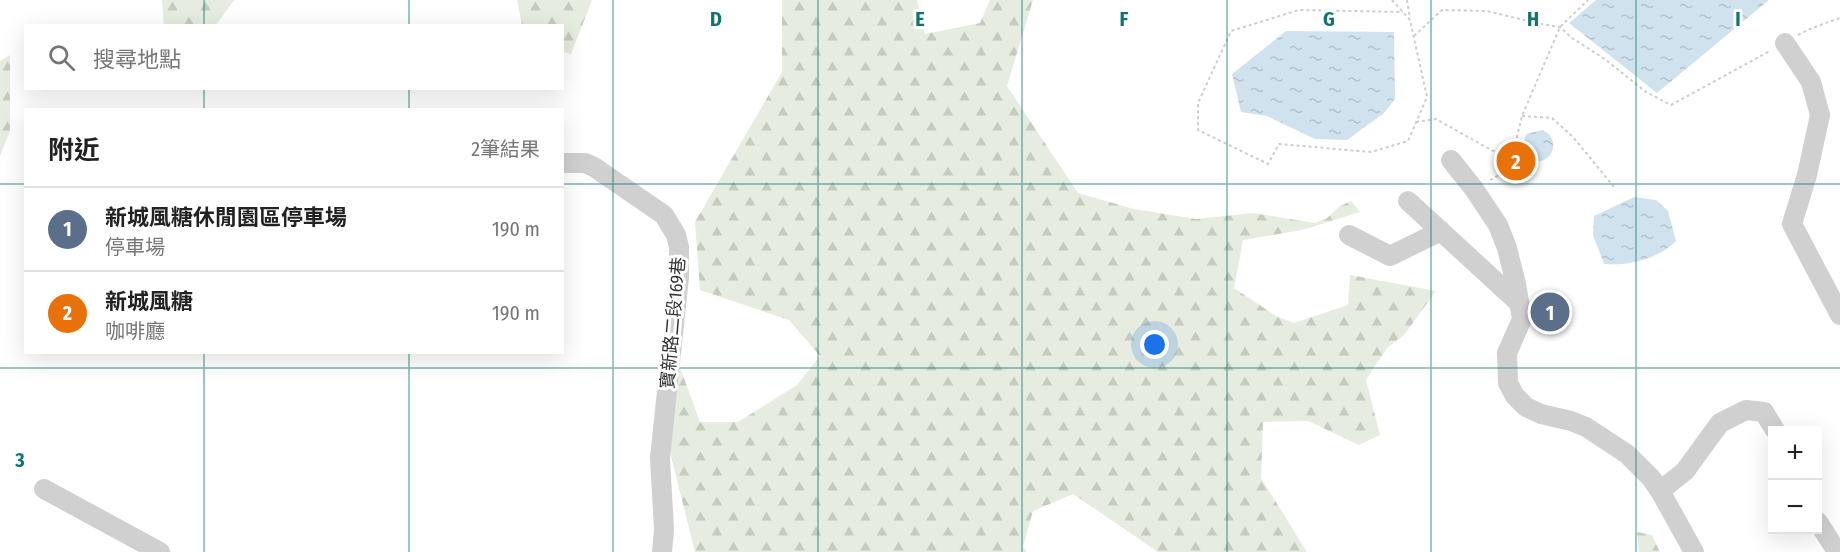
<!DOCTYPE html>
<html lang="zh-TW">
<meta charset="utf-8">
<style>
body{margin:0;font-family:"Fira Sans Condensed","Noto Sans TC",sans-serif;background:#f6f6f6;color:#222}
.controls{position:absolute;right:18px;bottom:18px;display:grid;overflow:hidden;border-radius:0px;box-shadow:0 6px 24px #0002}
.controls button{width:54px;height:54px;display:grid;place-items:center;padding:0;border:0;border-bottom:2px solid #e0e0e0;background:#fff;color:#222;font:30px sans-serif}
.you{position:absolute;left:1155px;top:345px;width:21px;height:21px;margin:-15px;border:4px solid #fff;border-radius:50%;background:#1a73e8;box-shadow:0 0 0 9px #1a73e833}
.badge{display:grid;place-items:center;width:39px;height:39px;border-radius:50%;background:#0f766e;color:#fff;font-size:20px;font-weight:700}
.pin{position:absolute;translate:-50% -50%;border:3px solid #fff;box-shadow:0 2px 6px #0006}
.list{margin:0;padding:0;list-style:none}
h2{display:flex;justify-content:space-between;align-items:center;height:78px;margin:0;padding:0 24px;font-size:26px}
h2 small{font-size:20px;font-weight:400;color:#767676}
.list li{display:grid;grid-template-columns:39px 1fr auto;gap:18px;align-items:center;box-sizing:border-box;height:84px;padding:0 24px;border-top:2px solid #e0e0e0}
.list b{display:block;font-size:22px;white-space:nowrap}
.list p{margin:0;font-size:20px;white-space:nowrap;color:#767676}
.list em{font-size:20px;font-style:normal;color:#767676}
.icon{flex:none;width:33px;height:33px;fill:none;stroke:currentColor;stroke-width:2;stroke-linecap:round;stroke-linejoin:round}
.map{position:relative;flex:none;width:1840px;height:552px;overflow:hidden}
.search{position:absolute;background:#fff;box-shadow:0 6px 24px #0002;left:24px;top:24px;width:540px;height:66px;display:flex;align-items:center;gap:15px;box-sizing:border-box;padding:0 21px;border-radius:0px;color:#767676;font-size:22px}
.panel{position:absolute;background:#fff;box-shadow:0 6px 24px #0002;left:24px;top:108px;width:540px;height:246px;border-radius:0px}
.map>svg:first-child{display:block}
</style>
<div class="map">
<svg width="1840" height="552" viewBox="0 0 1840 552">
<defs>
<pattern id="forest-firs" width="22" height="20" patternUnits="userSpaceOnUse" patternTransform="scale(1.5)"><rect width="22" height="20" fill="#e6ecdf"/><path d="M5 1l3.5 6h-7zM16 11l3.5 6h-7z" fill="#c6cbc0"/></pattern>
<pattern id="water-ripples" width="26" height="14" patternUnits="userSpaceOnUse" patternTransform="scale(1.5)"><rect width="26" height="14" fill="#cfe2ee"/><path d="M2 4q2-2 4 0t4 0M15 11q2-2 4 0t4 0" fill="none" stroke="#b2c2cd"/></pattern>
</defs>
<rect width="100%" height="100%" fill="#fff"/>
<!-- forest -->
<g fill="url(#forest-firs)">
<polygon points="162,0 234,0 216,25 164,26"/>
<polygon points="517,0 592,0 571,54 563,52 562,26 522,25"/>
<polygon points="782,0 917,0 925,34 980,23 990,0 1033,0 1007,86 1078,193 1134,209 1196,219 1253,213 1315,223 1326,219 1340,206 1351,201 1360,212 1302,230 1243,240 1234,288 1276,316 1294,323 1348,305 1350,275 1436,291 1404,335 1387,348 1366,380 1380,435 1359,445 1308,421 1263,422 1261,478 1307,552 1158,552 1073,494 1033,511 1023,547 1027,552 695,552 667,440 673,348 700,422 738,422 797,385 820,356 789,320 700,290 695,222 782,72"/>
<polygon points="10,55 10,131 0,156 0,61"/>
<polygon points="1637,532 1652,535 1660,552 1639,552"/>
</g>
<!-- water -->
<g fill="url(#water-ripples)">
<polygon points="1596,0 1769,0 1657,93 1569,23"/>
<polygon points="1286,31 1394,32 1395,99 1384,113 1347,140 1315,139 1267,116 1241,112 1232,74"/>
<path d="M1543,130c19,10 9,35 -10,31l-9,-20 2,-7z"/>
<path d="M1634,197l22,3 12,11 8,30c-18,18 -47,25 -72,23l-11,-29 1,-19z"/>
</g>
<!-- building -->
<polygon fill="#1a1a1a" points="1517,147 1530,172 1517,179 1504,154"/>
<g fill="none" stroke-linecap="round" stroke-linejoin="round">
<!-- path -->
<g stroke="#cdcdcd" stroke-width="2" stroke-dasharray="3 3" stroke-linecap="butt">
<polyline points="1392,0 1410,20 1427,97 1408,141 1371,152 1279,144 1268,164 1198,130 1198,103 1231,31 1299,10 1403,12"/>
<polyline points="1407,0 1410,18"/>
<polyline points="1798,35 1812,28 1840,18"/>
<polyline points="1414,36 1442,10 1487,11 1536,23 1560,27 1572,38 1606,60 1646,92 1671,105 1770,51"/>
<polyline points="1522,116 1552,118 1573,137 1614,187"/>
<polyline points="1416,122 1436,119 1493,151 1516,141 1522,116 1560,27 1588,0"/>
<polyline points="1490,180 1511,168"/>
</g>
<!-- minor -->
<g stroke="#d0d0d0" stroke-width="20">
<polyline points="1785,43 1811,82 1820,115 1807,175 1792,224 1840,315"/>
<polyline points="1451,160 1474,189 1498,225 1507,248 1516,284 1522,319 1507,353 1508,383 1515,396 1526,407 1541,414 1571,421 1586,427 1627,454 1651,478 1660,491 1694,552"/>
<polyline points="562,163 585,163 594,167 664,215 676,235 679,247 679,277 660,458 664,530 662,552"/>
<polyline points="1408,201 1519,303"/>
<polyline points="1349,235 1390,256 1441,231"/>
<polyline points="44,489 160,552"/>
<polyline points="1660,491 1685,471 1720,423 1746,410 1764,412 1775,430"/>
<polyline points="1818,522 1834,547 1840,551"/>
</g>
</g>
<!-- grid -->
<path fill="none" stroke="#0f766e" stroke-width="1.5" stroke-opacity="0.55" d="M204,0v26M409,0v26M613,0v552M818,0v552M1022,0v552M1227,0v552M1431,0v552M1636,0v552M204,88v22M409,88v22M0,184h26M562,184h1278M204,352v200M409,352v200M0,368h1840"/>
<g text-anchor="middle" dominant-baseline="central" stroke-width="6" stroke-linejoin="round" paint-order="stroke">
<!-- street labels -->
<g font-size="18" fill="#333" stroke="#fff">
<text transform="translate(673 323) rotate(-85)">寶新路二段169巷</text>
</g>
</g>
<g font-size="20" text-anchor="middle" font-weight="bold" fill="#0f766e" stroke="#fff" stroke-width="6" stroke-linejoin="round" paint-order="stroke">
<text x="716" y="26">D</text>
<text x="920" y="26">E</text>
<text x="1124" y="26">F</text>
<text x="1329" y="26">G</text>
<text x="1533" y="26">H</text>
<text x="1738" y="26">I</text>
<text x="20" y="467">3</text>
</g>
</svg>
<div class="controls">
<button>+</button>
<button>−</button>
</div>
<div class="you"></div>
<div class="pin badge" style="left:1550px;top:312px;background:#5c6f8a">1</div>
<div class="pin badge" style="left:1516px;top:161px;background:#e8710a">2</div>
<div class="search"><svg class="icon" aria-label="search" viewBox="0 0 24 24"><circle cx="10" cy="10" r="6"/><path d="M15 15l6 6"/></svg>搜尋地點</div>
<section class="panel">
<h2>附近<small>2筆結果</small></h2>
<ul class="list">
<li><span class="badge" style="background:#5c6f8a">1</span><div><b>新城風糖休閒園區停車場</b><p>停車場</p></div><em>190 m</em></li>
<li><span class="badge" style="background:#e8710a">2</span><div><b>新城風糖</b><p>咖啡廳</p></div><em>190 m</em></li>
</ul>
</section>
</div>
